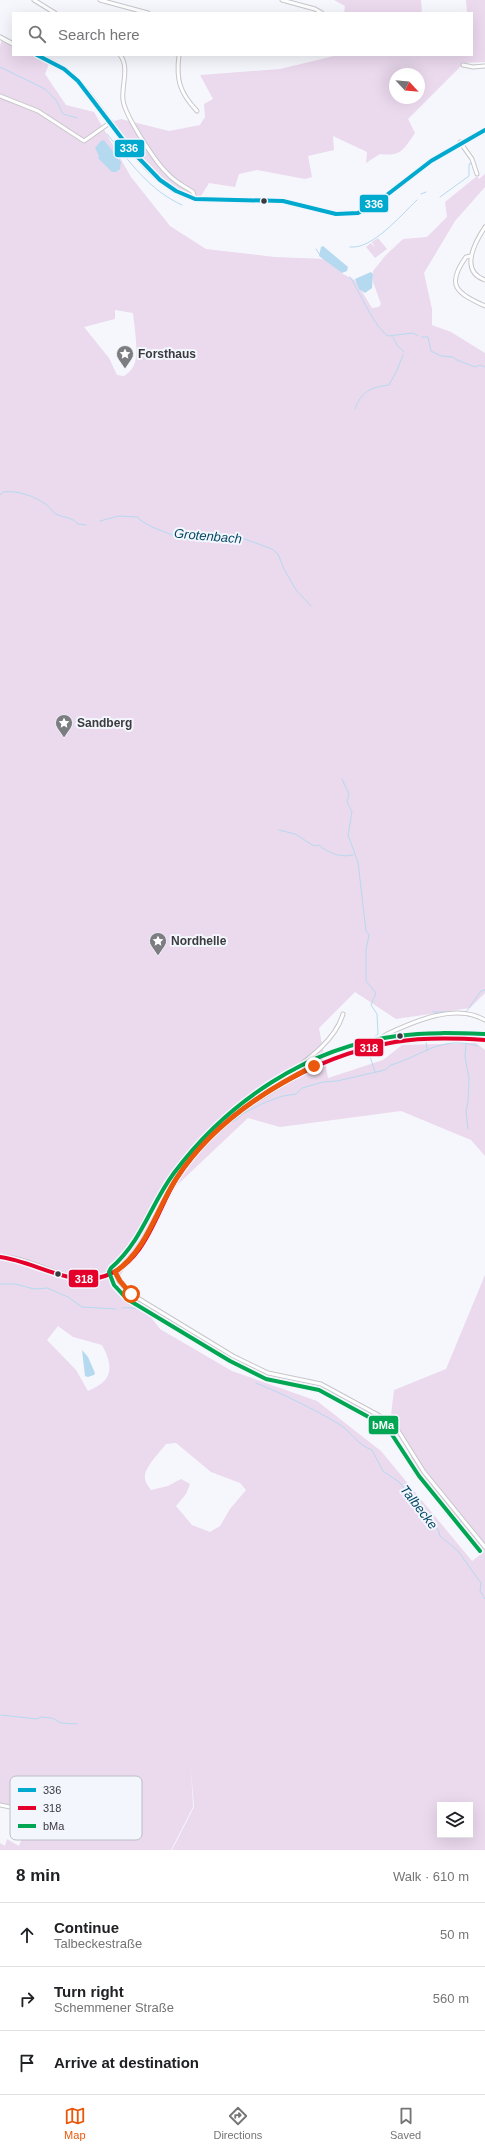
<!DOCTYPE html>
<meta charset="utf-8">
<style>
body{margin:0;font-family:Arial,sans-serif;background:#f2f2f2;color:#202124}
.controls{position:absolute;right:12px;bottom:12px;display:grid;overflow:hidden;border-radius:0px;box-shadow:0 4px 16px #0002}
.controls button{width:36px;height:36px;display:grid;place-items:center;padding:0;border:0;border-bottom:1px solid #e0e0e0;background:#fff;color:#202124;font:20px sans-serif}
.compass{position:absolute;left:389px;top:68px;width:36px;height:36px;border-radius:50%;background:#fff;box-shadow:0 4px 16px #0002;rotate:116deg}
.stop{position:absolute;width:12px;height:12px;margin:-9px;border:3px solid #ea580c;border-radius:50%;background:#fff}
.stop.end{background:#ea580c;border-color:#fff;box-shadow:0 1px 4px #0008}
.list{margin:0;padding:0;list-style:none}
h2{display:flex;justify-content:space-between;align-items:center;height:52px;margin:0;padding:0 16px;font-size:17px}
h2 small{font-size:13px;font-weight:400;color:#757577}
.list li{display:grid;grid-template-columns:26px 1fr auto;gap:12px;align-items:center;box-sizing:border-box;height:64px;padding:0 16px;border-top:1px solid #e0e0e0}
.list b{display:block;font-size:15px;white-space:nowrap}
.list p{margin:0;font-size:13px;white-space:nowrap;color:#757577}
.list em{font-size:13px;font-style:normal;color:#757577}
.icon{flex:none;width:22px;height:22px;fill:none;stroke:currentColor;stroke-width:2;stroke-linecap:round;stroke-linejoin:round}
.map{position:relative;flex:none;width:485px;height:1850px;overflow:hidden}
.search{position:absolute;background:#fff;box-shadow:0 4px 16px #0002;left:12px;right:12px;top:12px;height:44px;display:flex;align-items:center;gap:10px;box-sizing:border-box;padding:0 14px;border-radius:0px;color:#757577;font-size:15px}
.sheet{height:244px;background:#fff}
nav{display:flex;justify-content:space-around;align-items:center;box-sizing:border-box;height:56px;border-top:1px solid #e0e0e0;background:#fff;font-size:11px;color:#757577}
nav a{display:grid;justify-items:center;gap:2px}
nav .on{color:#ea580c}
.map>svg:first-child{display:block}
</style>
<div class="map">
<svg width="485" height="1850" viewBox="0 0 485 1850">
<rect width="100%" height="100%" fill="#f6f7fc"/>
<!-- green -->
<g fill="#ebd9ee" fill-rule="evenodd">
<polygon points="334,0 421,0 422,13 344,13 345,6"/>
<path d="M466,0h19v62l-21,1 -56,56 7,14c-11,16 -14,24 -35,21l-14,9 1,-11 -34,-16 1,14 -26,6 4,21 -7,2 -48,-9 -18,4 -4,13 -26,-4 -8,13 -6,3 -29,-14 -19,-18 -36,-45 10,-3 48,12 31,-6 5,-8 -1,-13 9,-5 -13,-24 80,-6 58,-14h134v-42h-5zM395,74h24v24h-24z"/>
<path d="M3,36l10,5v14h29l9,4 -6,15 21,31 28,7 37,65 39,49 36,23 69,8 50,2 18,15 12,6 17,28 7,-1 2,-3 -8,-22v-11l12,-15 18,-17 24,-2 20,-20 -2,-15 32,-26 2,3 6,-5v13l-30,34 -31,52 8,36v16l19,7 34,21v640l-15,15 -74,11 -41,-27 -36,36 9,50 55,-18 19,-15 74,-2 9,7v106l-14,-16 -70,-29 -121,16 -32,-9 -72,68 -56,90 40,53 72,42 85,30 64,50 91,110 12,-9 -65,-78 -28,-59 3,-25 52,-21 39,-94v575h-313l22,-43 -3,-37 2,37 -22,43h-171v-7l5,3 2,-7 12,7 6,-16v-18l31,6 37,-1 -47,-1 -20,-7 -26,-5v-1758zM115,310l18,3c1,12 7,44 0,54 -2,4 -6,7 -9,9l-7,-1 -8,-17 -25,-31 31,-8zM58,1326l15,11 29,8c12,22 11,36 -14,46l-12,-21 -29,-30zM176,1443l35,29 29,11 6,7 -16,19 -10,17 -10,6 -18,-7 -16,-19 10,-12 4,-10 -9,-5 -13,7 -17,4c-2,-3 -6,-8 -6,-12 -2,-9 15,-26 21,-34zM440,1805h30v30h-30z"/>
<polygon points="378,238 387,249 375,258 366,247 371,243 375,248 372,242"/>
</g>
<!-- water -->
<g fill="#b5d9ef">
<polygon points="104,140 121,162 120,169 116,172 112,172 98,158 99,156 95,148 101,141"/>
<polygon points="323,246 348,267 347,271 342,273 319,256 321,247"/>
<polygon points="371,272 373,274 372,288 365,293 359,289 355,279"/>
<polygon points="82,1350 88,1357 95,1373 94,1375 88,1377 85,1376"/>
</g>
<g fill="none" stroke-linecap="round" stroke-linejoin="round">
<!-- stream -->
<g stroke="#b5d9ef" stroke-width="1">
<polyline points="0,67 45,89 56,100 63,114 77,118"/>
<path d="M107,134c23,28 42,56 75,71"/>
<polyline points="421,194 426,192"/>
<polyline points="440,197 469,176 469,164 471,163"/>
<path d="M350,247c22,3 51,-32 67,-47"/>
<polyline points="316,249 320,255"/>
<path d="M350,277c10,15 24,50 38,59l25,-3 5,3"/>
<polyline points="393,337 397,345 404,352"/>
<polyline points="422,337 428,337 431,351 441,356 453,357 457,360 475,367 480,365 485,367"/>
<path d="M355,409c6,-17 16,-22 34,-24l8,-15 6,-15"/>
<path d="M0,495l3,-3c15,-2 31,4 44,13 3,3 5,7 9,9 8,4 16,3 22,10l8,1"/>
<polyline points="100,521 119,516 138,517 140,520 152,527 175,536 242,538 272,549 278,554 284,569 296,590 311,606"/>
<polyline points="342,779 349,794 347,802 352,812 348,835 358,862 366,931 369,935 366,950 366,981 376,993 371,1005 377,1014 378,1034 366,1044"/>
<path d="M279,830l16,4 19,12 5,-1c9,8 22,13 34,10"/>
<polyline points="433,1012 466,1012 481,991 485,990"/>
<polyline points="426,1041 427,1051"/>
<polyline points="466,1044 465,1057 469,1078 468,1102 466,1111 468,1129"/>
<polyline points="368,1050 375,1072"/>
<path d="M233,1122l11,-9 22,-11 17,-6 13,-2 6,-6 21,-6 14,-1 48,-11 6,-5c33,-10 50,-30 87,-19"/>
<polyline points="0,1284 15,1284 34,1289 47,1288 68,1297 82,1307 116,1309"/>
<path d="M122,1308c13,-2 30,4 39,15"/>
<path d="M256,1383c29,12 56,25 83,41 11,7 20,22 33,26l11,21 16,11 5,6 9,16 13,17 12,8 2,7 18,15 23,32 -1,8 5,8"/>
<polyline points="1,1715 37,1719 41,1717 52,1718 61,1723 77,1724"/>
</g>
<defs>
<g id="minor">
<polyline points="34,0 55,13"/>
<polyline points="100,0 148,13"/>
<polyline points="282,0 315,9 322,13"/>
<path d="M120,55c10,12 1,32 3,45 2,16 33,63 45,74 7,8 16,12 25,18l2,7"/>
<path d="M179,55c-3,24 0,37 18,56"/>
<polyline points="463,65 473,67 485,66"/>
<polyline points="0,96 38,111 84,141 111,122"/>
<polyline points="460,142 472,159 477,174"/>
<path d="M485,227c-10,15 -26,44 0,53"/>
<path d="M471,256l-5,1c-21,29 -9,36 19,49"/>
<path d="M381,1044v-6l6,-4c28,-13 68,-31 98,-14"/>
<path d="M288,1079l1,-6c20,-14 47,-34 54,-59"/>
<polyline points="115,1272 119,1281 131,1294 233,1356 268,1373 321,1384 391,1422 399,1432 424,1472 485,1547"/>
<polyline points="0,1805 25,1810"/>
</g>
<g id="tertiary">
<polyline points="0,37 13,44"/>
<path d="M37,55c15,7 30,14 41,26 35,37 65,104 117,118l88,2 53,13 22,-1 21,-12 52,-40 54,-31"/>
</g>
<path id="secondary" d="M0,1257c37,1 67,31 105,19 39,-12 51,-65 71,-97 21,-33 51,-60 84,-81 69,-47 141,-67 225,-58"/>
</defs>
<!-- minor casing -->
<use href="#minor" stroke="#c7c7cb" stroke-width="5"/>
<!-- tertiary casing -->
<use href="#tertiary" stroke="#c7c7cb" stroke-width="5.5"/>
<!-- secondary casing -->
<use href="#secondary" stroke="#c7c7cb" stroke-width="6"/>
<!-- minor -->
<use href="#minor" stroke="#fefeff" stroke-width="3"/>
<!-- tertiary -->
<use href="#tertiary" stroke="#fefeff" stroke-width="3.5"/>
<!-- secondary -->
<use href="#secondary" stroke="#f7f5fa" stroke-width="4"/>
<defs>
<polyline id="bus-1" points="37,55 64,69 78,81 130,149 160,180 176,191 195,199 283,201 336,214 358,213 379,201 431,161 485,130"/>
<path id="bus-2" d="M0,1257c34,4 71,31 105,19 42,-15 51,-65 72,-98 45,-70 137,-122 218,-136 30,-5 60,-4 90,-2"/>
<path id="bus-3" d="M480,1551l-61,-75 -32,-49 -68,-37 -53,-11 -36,-18 -103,-62 -13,-14 -5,-13 2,-4c32,-28 39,-63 63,-95 53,-71 134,-126 223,-137 30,-4 58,-3 88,-2"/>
</defs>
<!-- bus-1 casing -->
<use href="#bus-1" stroke="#f4f6fe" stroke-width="7"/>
<!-- bus-2 casing -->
<use href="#bus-2" stroke="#f4f6fe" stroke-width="7"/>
<!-- bus-3 casing -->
<use href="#bus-3" stroke="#f4f6fe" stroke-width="7"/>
<!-- bus-1 -->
<use href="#bus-1" stroke="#00a9ce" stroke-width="4"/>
<!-- bus-2 -->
<use href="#bus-2" stroke="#e4002b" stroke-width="4"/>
<!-- bus-3 -->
<use href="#bus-3" stroke="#00a651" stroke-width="4"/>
</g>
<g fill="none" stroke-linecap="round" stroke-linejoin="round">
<!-- route -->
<path stroke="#ea580c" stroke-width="5" d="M131,1294l-11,-13 -5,-9c32,-22 41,-62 61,-93 33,-51 85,-87 138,-113"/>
</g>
<!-- icons -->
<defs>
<symbol id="sight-pin" viewBox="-11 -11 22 30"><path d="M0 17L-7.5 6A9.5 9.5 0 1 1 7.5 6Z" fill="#7c7d81" stroke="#f4f6fe"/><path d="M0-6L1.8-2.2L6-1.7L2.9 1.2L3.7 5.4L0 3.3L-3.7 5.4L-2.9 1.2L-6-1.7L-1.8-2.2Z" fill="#fff"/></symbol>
</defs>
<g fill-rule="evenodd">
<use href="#sight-pin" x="115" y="344" width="20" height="27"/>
<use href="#sight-pin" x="54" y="713" width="20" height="27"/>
<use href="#sight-pin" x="148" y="931" width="20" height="27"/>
</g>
<!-- markers -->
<g fill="#3a3b3f" stroke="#f4f6fe" stroke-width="1.5">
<circle cx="264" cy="201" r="3.5"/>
<circle cx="400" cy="1036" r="3.5"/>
<circle cx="58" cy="1274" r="3.5"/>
</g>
<g text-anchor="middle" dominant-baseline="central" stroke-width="4" stroke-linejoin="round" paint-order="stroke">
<!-- poi labels -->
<g font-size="12" font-weight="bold" fill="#3a3b3f" stroke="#f4f6fe" text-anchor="start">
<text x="138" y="354">Forsthaus</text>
<text x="77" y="723">Sandberg</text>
<text x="171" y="941">Nordhelle</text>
</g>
<!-- water labels -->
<g font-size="13" font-style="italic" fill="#024864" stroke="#f4f6fe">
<text transform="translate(208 536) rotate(5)">Grotenbach</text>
<text transform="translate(419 1507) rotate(52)">Talbecke</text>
</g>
</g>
<!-- legend -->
<rect x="10" y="1776" width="132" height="64" rx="6" fill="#f4f6fe" stroke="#bcbec5" stroke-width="1"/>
<rect x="18" y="1788" width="18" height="4" fill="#00a9ce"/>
<rect x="18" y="1806" width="18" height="4" fill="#e4002b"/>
<rect x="18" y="1824" width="18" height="4" fill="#00a651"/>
<g font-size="11" fill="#3a3b3f">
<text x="43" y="1794">336</text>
<text x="43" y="1812">318</text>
<text x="43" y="1830">bMa</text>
</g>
<g stroke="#f4f6fe" stroke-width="1.5">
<rect x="114" y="139" width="31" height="19" rx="4" fill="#00a9ce"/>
<rect x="359" y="194" width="30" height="19" rx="4" fill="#00a9ce"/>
<rect x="354" y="1038" width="30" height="19" rx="4" fill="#e4002b"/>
<rect x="68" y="1269" width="31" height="19" rx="4" fill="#e4002b"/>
<rect x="368" y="1415" width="31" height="20" rx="4" fill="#00a651"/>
</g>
<g font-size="11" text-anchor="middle" font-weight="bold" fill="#fff">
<text x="129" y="152">336</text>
<text x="374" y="208">336</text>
<text x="369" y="1052">318</text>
<text x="84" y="1283">318</text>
<text x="383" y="1429">bMa</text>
</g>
</svg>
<div class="controls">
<button><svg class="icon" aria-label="layers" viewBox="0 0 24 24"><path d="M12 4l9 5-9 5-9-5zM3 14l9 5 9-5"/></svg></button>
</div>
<svg class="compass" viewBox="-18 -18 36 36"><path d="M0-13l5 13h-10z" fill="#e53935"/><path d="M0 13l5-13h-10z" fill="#757577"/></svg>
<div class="stop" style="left:131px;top:1294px"></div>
<div class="stop end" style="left:314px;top:1066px"></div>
<div class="search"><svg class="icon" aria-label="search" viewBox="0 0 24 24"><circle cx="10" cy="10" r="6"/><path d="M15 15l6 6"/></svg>Search here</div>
</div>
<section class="sheet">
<h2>8 min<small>Walk · 610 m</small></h2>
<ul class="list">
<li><svg class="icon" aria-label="ahead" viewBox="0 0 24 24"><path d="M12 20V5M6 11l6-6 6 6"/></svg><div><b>Continue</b><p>Talbeckestraße</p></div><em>50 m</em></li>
<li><svg class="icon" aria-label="right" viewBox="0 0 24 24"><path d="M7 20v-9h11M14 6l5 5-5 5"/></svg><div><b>Turn right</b><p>Schemmener Straße</p></div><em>560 m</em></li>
<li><svg class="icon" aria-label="arrive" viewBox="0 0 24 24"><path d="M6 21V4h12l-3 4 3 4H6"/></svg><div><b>Arrive at destination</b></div></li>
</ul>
</section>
<nav>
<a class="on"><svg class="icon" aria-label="map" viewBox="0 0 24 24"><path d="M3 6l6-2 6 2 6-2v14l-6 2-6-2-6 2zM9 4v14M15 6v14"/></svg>Map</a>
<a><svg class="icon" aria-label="directions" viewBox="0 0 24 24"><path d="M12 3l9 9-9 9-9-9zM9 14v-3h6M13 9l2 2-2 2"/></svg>Directions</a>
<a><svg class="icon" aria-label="saved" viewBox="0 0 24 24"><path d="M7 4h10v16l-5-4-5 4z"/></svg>Saved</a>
</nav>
